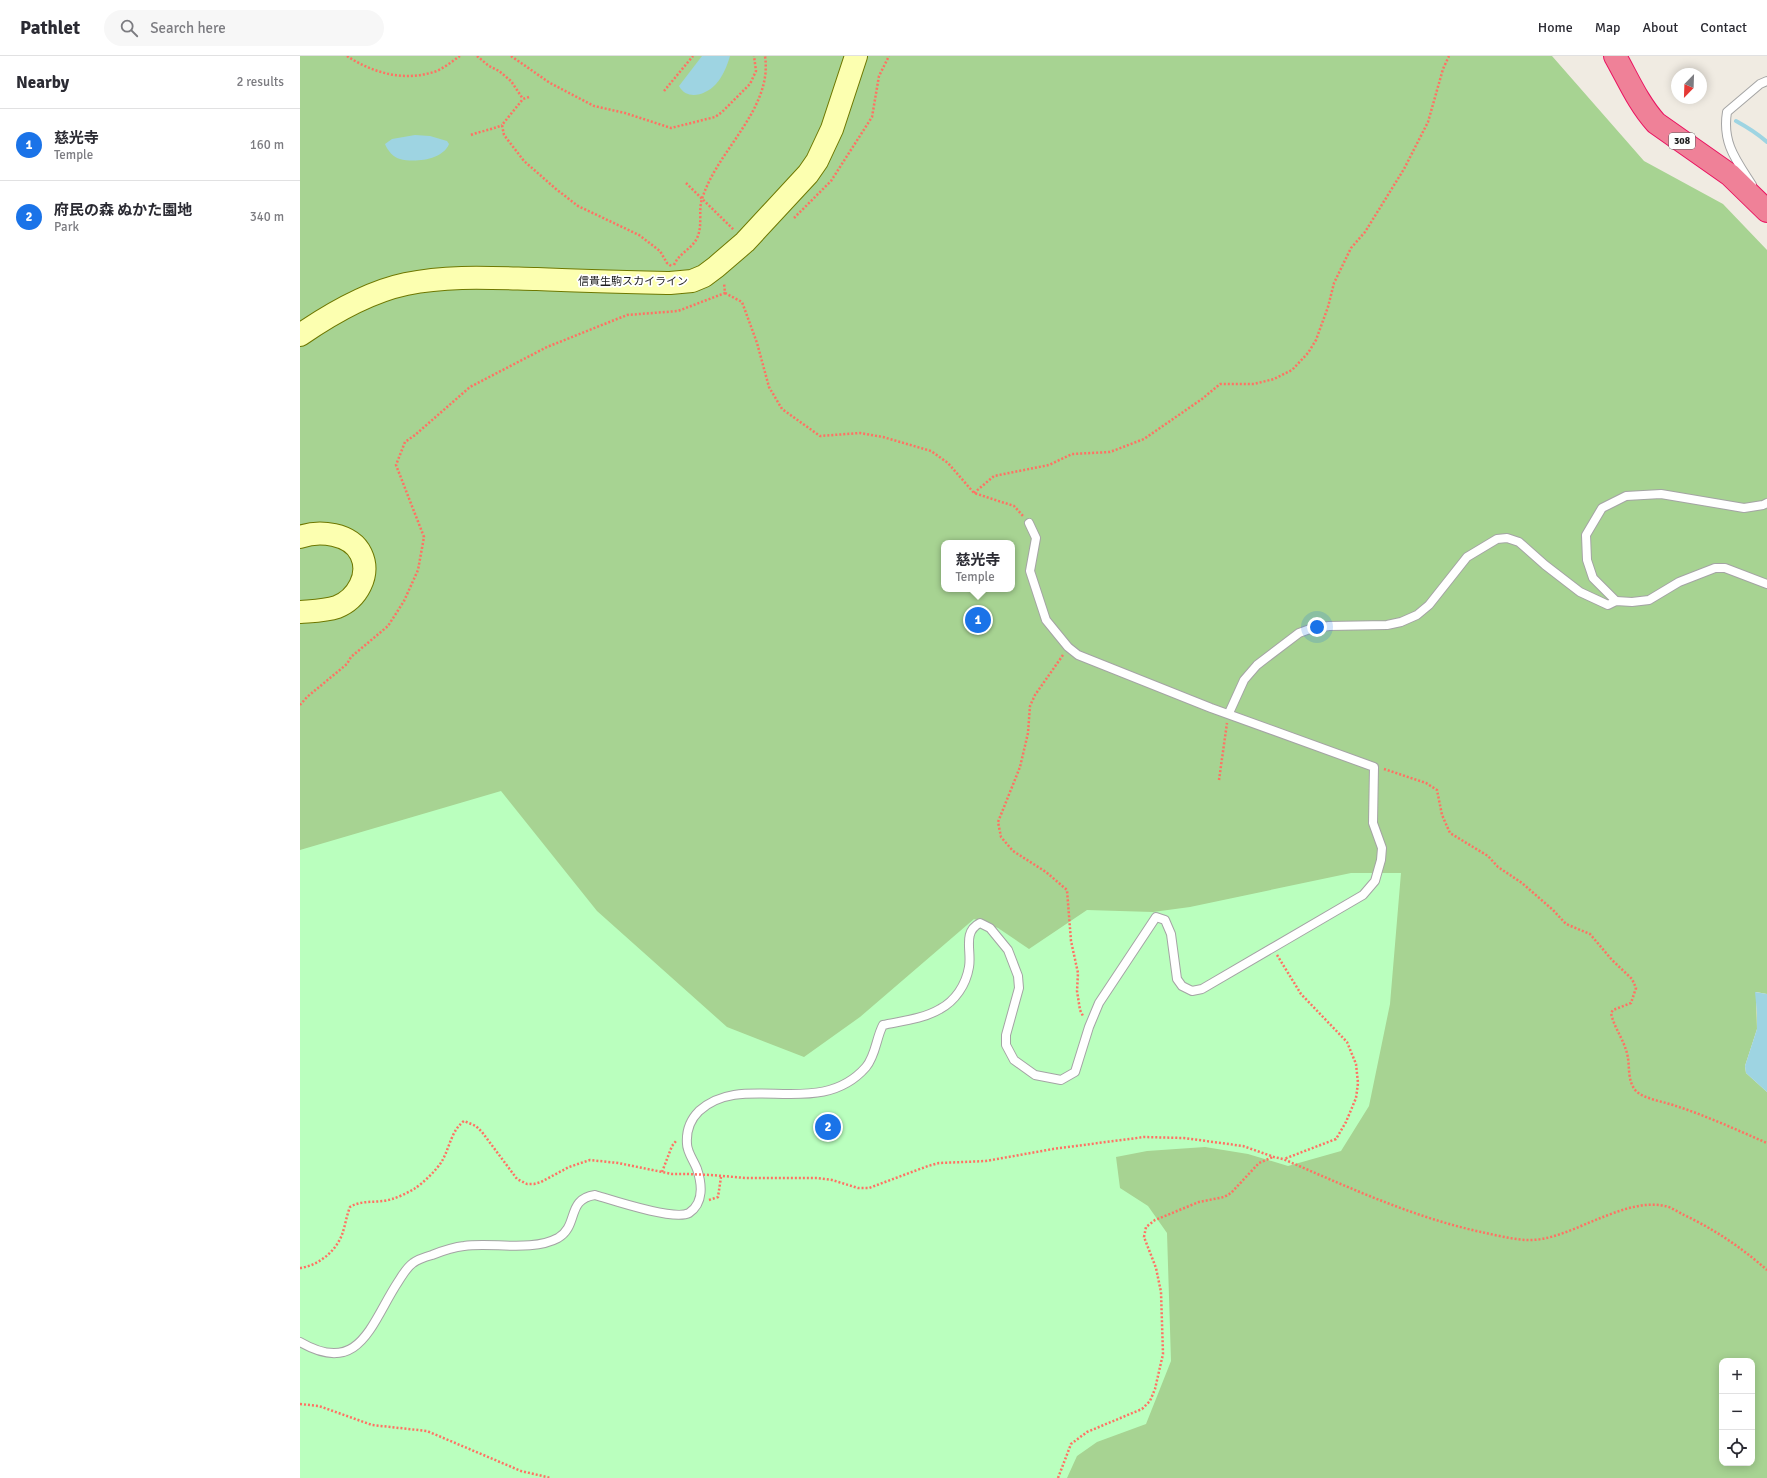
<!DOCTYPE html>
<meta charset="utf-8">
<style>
body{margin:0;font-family:Signika,"Noto Sans JP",sans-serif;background:#f7f7f7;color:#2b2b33}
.controls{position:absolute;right:12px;bottom:12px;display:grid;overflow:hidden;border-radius:8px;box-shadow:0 2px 10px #0003}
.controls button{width:36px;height:36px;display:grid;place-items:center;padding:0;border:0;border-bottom:1px solid #e1e1e2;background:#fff;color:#2b2b33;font:20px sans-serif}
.compass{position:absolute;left:1371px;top:12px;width:36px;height:36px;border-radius:50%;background:#fff;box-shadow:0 2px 10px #0003;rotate:203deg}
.you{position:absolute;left:1017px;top:571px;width:14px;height:14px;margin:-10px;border:3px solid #fff;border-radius:50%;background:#1a73e8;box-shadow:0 0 0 6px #1a73e833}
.badge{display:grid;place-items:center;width:26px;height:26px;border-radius:50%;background:#1a73e8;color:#fff;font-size:13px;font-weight:700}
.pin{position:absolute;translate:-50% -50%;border:2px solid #fff;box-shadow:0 1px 4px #0006}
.popup{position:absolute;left:641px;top:484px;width:74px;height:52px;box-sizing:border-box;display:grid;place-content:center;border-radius:8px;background:#fff;filter:drop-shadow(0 1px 3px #0005);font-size:13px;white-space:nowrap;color:#7c7c81}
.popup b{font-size:15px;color:#2b2b33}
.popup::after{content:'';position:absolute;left:50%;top:100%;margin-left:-8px;border:8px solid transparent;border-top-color:#fff}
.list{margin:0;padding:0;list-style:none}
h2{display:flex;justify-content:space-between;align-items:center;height:52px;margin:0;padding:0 16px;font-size:17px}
h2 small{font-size:13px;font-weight:400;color:#7c7c81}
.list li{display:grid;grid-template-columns:26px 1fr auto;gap:12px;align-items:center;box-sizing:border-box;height:72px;padding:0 16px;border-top:1px solid #e1e1e2}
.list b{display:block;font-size:15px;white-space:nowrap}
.list p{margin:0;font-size:13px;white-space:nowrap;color:#7c7c81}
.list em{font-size:13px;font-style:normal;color:#7c7c81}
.icon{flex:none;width:22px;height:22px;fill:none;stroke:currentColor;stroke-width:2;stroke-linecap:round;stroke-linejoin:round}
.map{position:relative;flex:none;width:1467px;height:1422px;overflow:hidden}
header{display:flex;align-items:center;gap:24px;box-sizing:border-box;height:56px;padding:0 20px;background:#fff;border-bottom:1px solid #e1e1e2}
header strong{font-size:19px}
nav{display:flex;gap:22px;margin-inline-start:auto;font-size:14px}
.search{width:280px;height:36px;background:#f7f7f7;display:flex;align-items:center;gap:10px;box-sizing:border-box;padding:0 14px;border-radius:22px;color:#7c7c81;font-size:15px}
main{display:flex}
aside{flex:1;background:#fff}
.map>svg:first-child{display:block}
</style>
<header>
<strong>Pathlet</strong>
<div class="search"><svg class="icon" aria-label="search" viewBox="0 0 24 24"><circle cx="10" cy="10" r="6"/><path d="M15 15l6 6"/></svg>Search here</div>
<nav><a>Home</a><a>Map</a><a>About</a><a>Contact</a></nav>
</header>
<main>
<aside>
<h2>Nearby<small>2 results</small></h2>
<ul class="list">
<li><span class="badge">1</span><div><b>慈光寺</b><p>Temple</p></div><em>160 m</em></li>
<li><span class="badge">2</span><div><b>府民の森 ぬかた園地</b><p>Park</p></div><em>340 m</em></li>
</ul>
</aside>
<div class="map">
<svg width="1467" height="1422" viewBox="0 0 1467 1422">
<rect width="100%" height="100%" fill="#f0ebe2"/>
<!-- forest -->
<path fill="#a7d392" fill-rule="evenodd" d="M0,0h1252l92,105 79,43 44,46v744l-11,-2 1,37 -12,37 1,7 21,19v386h-1467zM644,487h68v46h-68zM1422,1305h30v102h-30z"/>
<!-- park -->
<polygon fill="#baffbe" points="201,735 297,855 427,971 504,1001 560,961 674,863 698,872 729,893 787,854 853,856 890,851 1051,817 1101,817 1090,948 1069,1050 1041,1095 988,1110 948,1098 905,1091 847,1095 816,1101 820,1132 848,1150 867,1177 871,1305 846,1368 797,1386 777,1400 767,1422 0,1422 0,794"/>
<!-- water -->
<g fill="#9ed4e2">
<path d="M402,0h28c-3,10 -7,20 -14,28 -10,11 -29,17 -37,2z"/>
<path d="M115,79l15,1 17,5 2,3c-6,16 -35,19 -49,15 -6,-1 -13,-9 -15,-15l7,-5z"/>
<polygon points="1455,936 1467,938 1467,1036 1446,1017 1445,1010 1457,973 1457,957"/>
</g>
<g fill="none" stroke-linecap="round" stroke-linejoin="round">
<!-- stream -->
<path stroke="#9ed4e2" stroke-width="4" d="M1436,65c11,6 22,13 31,21"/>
<defs>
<g id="lane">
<path d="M1452,129c-16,-25 -30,-42 -25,-73l33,-28 7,-3"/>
<polyline points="1316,545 1293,522 1287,504 1286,479 1302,452 1326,440 1361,438 1444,452 1463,449 1467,447"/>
<polyline points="929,657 944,624 957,609 999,577 1010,573 1029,570 1087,569 1101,566 1117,559 1129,549 1167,501 1197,483 1207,482 1219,486 1245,509 1280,536 1308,549 1316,545 1332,546 1349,544 1379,526 1415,512 1425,512 1467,528"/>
<path d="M0,1286c60,35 71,-19 98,-60 4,-6 8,-14 15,-19 5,-4 12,-6 19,-8 10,-4 21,-8 32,-9 28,-4 68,6 94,-8 21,-12 8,-39 37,-43 17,5 79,26 94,18 15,-10 13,-29 8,-44 -3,-8 -10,-17 -10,-25 -1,-13 3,-24 12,-33 44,-41 120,10 167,-44 10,-12 10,-29 17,-42 19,-4 40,-6 57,-16 15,-8 26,-24 29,-42 3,-16 -7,-35 11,-44l10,5 18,22 10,26 1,12 -13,47v10l8,15 21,15 26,5 14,-8 14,-45 10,-24 57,-86 9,3 6,14 6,45 5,7 10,5 10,-2 161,-94 12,-14 6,-21 1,-12 -9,-25 1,-56 -163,-59 -133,-53 -10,-8 -22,-27 -16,-49 6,-33 -7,-15"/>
</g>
<g id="secondary">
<path d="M0,279c32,-22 68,-43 106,-51 43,-9 87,-6 131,-5 44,2 89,3 133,4l22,-2 12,-5 12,-9 29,-25 63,-68 9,-13 15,-32 24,-73"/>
<path d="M0,481c19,-7 51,-4 61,17 10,21 -4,45 -24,53 -12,4 -25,4 -37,5"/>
</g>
<path id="highway" d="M1315,0c13,23 23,47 41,67l74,52 37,36"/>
</defs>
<!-- lane casing -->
<use href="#lane" stroke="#a4a4a4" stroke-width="10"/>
<!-- secondary casing -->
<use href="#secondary" stroke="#6e7800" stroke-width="24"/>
<!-- highway casing -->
<use href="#highway" stroke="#ea1260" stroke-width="24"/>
<!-- path -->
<g stroke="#ff7163" stroke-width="2.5" stroke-dasharray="2 2" stroke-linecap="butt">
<path d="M47,0c24,16 54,25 83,17 11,-2 21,-11 30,-17"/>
<polyline points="177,0 189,10 199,15 211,25 223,43"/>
<polyline points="211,0 250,27 294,50 325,57 371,72 415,61 422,56 450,28 456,15 454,0"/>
<polyline points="364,35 393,0"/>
<polyline points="229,41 223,43 202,69 204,79 224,105 256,133 278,150 339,179 360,195 367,207 371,210"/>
<path d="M171,79c10,-4 20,-5 31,-10"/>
<polyline points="386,127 434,174"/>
<polyline points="494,162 531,125 572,61 579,20 589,0"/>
<path d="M374,209c5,-12 18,-16 23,-27 6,-12 1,-27 5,-39 15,-49 71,-90 63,-143"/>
<polyline points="425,237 442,246 457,287 469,331 482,353 520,380 560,377 583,381 631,395 648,407 674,437 714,450 723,460"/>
<polyline points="674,437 694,420 749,409 772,398 810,396 844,383 902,343 920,328 954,328 974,323 992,314 1008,297 1016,284 1028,251 1034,227 1051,192 1065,176 1104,113 1128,66 1143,13 1149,0"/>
<polyline points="763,599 735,639 730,650 728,677 720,711 698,766 701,781 713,795 746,816 767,834 771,885 778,917 777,935 780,954 783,960"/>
<polyline points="0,649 7,641 47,608 51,601 88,570 104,545 118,514 124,481 96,409 105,386 115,379 170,331 247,291 327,259 378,255 425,237 424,227"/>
<path d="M1084,713l42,14 11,7 5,25 8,18 38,23 10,11 24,16 31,27 13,14 24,10 22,26 20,19 4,9 -5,15 -18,7 -2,3c3,14 11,24 15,37 5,13 0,30 10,41 8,8 29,11 40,15 31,10 61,24 91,37"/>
<polyline points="919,724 927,667"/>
<polyline points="977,899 1001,938 1047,986 1056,1008 1058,1027 1056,1042 1046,1066 1036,1083 984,1103"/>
<polyline points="362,1116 372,1090 376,1085"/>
<path d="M411,1119l35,3h71l15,2 26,8h11l59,-22 11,-3 47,-2 67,-12 91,-12 40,1 59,8 31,11 9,2c65,28 129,58 198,73 14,3 30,7 45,8 25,1 49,-12 72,-21 20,-8 45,-18 67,-13 6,1 13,6 19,9 30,14 58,33 83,55"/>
<polyline points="409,1144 418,1141 421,1121"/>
<path d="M0,1212c17,-2 34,-15 41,-31 4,-9 5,-20 9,-30 13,-8 27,-3 42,-8 7,-2 15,-6 22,-10 9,-6 22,-18 28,-28 8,-14 9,-30 22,-40l12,5 6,6 35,47 10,5h7l7,-2 28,-15 21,-7 28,3 54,11h15"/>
<polyline points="0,1348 19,1350 72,1369 127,1375 221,1415 251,1422"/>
<polyline points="758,1422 771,1388 787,1376 842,1353 850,1345 855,1333 863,1298 861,1236 856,1212 844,1181 846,1171 855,1164 899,1146 924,1141 931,1137 959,1107 973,1101"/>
</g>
<!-- lane -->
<use href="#lane" stroke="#fff" stroke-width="8"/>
<!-- secondary -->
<use href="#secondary" stroke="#fcffb0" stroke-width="22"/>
<!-- highway -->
<use href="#highway" stroke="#ef8198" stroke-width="22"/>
<!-- path-bridge -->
<polyline stroke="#ff7163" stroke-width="2.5" stroke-dasharray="2 2" stroke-linecap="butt" points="387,1118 411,1119"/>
</g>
<g text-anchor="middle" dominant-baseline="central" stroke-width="3.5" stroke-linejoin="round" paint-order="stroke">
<!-- shield labels -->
<rect fill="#fff" stroke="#616161" stroke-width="1" x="1369" y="77" width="26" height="16" rx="3"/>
<g font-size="10" font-weight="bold" fill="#1d1d1d">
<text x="1382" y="85">308</text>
</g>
<!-- street labels -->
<g font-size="11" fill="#1d1d1d" stroke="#fff">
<text x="333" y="225">信貴生駒スカイライン</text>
</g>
</g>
</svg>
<div class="controls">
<button>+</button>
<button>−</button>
<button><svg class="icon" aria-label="locate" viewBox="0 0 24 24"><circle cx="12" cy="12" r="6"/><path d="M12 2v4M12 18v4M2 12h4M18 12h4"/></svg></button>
</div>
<svg class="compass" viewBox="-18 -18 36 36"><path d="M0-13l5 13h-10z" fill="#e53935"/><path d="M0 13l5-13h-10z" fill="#7c7c81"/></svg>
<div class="you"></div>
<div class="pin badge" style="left:678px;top:564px">1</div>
<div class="popup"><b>慈光寺</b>Temple</div>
<div class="pin badge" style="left:528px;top:1071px">2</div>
</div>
</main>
